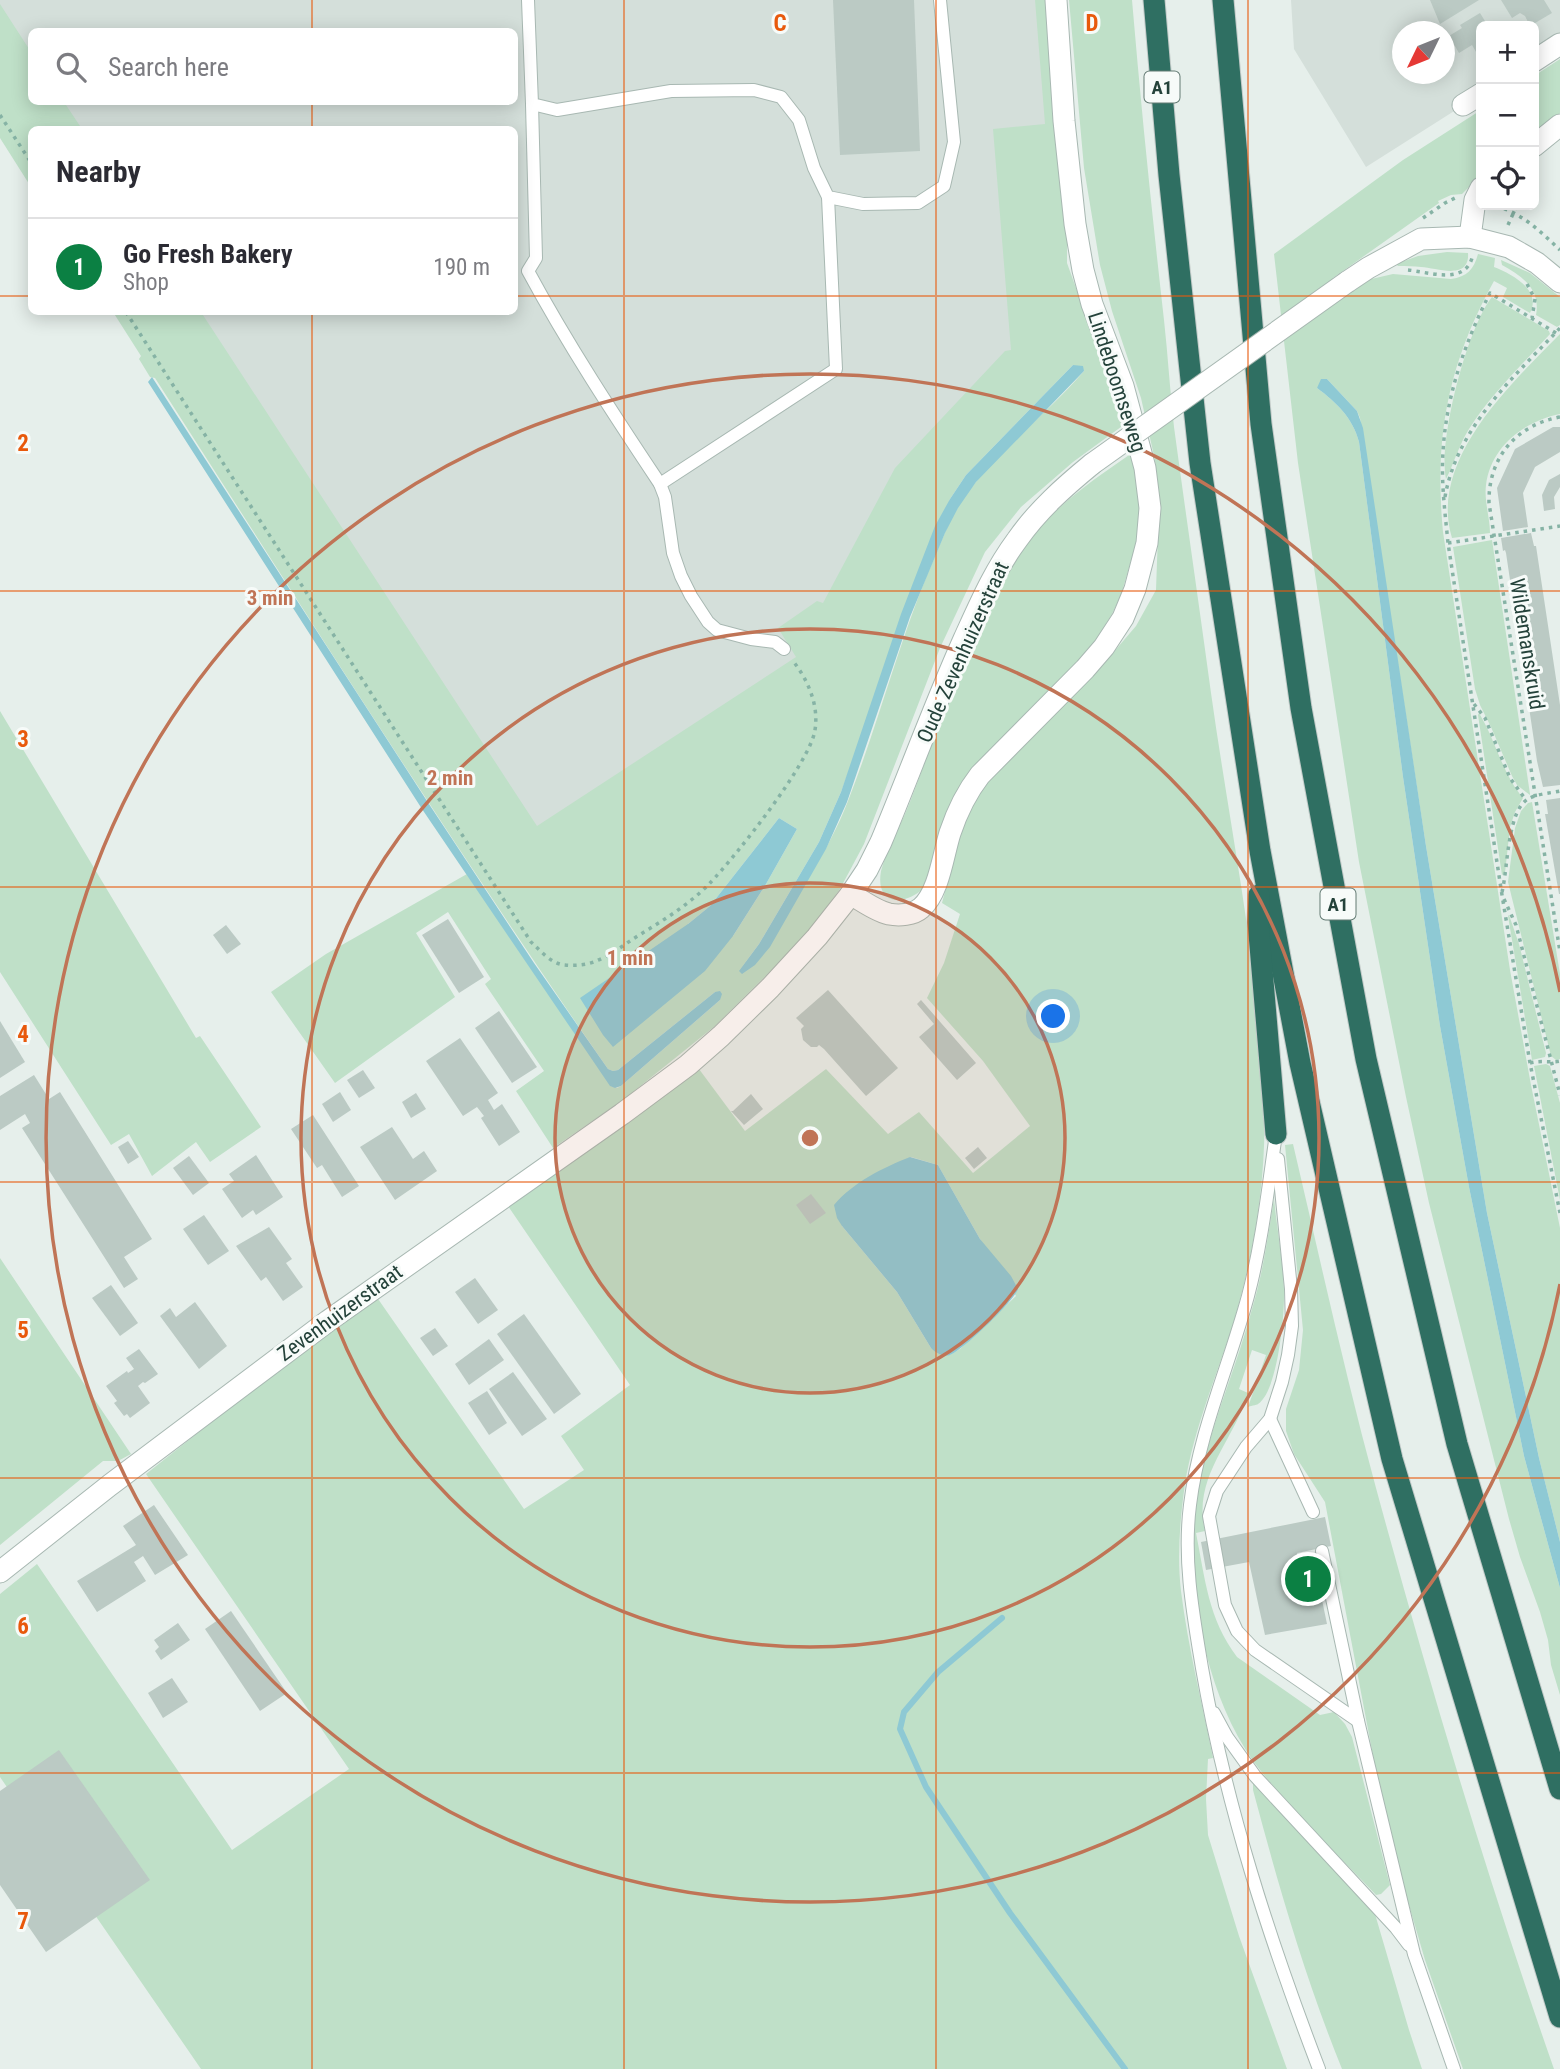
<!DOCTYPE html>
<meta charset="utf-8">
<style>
body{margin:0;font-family:"Roboto Condensed",sans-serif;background:#f2f2f3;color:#2b2b33}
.controls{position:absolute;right:21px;top:21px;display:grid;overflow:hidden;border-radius:10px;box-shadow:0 4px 18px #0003}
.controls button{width:63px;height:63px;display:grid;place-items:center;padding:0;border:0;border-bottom:2px solid #e1e1e2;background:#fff;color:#2b2b33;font:35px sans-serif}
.compass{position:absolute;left:1392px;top:21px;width:63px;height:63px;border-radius:50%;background:#fff;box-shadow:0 4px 18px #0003;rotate:227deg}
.you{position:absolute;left:1054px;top:1017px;width:24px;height:24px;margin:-18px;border:5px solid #fff;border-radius:50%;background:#1a73e8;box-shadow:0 0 0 10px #1a73e833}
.badge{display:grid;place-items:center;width:46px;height:46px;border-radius:50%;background:#0b8043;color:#fff;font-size:23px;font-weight:700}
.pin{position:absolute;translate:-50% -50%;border:4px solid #fff;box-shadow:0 2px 7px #0006}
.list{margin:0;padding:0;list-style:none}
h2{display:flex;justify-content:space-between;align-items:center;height:91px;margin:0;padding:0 28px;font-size:30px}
h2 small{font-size:23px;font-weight:400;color:#7c7c81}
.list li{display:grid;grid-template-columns:46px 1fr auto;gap:21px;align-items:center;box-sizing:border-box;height:98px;padding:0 28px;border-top:2px solid #e1e1e2}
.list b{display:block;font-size:26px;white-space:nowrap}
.list p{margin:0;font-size:23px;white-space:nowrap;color:#7c7c81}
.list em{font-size:23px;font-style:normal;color:#7c7c81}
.icon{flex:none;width:38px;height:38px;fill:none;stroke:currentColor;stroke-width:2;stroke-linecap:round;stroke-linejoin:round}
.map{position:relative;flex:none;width:1560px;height:2069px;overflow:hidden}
.search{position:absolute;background:#fff;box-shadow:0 4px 18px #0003;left:28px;top:28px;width:490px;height:77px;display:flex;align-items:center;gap:18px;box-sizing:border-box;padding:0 24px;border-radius:10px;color:#7c7c81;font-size:26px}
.panel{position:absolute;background:#fff;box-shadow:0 4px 18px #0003;left:28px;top:126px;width:490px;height:189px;border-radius:10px}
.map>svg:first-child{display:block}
</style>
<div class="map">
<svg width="1560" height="2069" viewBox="0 0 1560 2069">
<rect width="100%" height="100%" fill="#e6efeb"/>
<!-- built -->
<g fill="#d4dfda" fill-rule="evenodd">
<path d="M0,0h1039l12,144 -25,219 -183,293 -328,209 -361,-553h360v-182l-479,-1 -35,-53zM32,32h482v70h-482z"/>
<path d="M1291,0h269v43l-26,17v-34h-53v68l-115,73 -72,-118zM1402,32h42v42h-42z"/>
</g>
<!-- green -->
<g fill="#bfe0c8" fill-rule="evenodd">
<path d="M1035,0h12l20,240v23l58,161 -52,38 -52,45 -36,45 -45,96 -76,196 -24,45 -34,47 -91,90 -92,74 -70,48 -37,-57 28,-20 -59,-87 6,-5 -43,-67 -32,21 39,64 -120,86 -64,-91 55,-38 141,-80 144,212 6,2 4,-2 99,-86 -5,-8 -97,78 -5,1 -5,-2c-157,-226 -304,-459 -453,-691l-5,-1 -11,-18 2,-3 -28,-44h88l336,514 259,-169 -18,-29 39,-27 6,2 72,-135 110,-117 6,-1 -18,-221 52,-5zM1073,365l11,6c-39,46 -95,85 -126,136 -13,22 -21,46 -31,68 -30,74 -50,152 -79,226 -25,65 -67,115 -109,170l20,-27 60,-102 22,-50 109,-293 16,-24zM779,818l18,11 -31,55 -33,52 -45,-12 22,-18z"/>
<path d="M1069,0h63c9,107 20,214 32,320 4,36 6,72 10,107 12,89 25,177 37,266 19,136 48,271 53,408 3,75 -9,148 -30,220 -17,54 -40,107 -49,163 -5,34 -8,73 -4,107 7,56 21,112 32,167l-5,1 -2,40 2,36 31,101 48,133h-1086l-201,-292v-183l37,-30 195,286 117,-81 -203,-295 116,-92 114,-86 148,213 60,-39 -23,-34 69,-51 -122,-179 191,-137 46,62 81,-62 62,65 31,-22 54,61 57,-47 -47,-65 -56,-63 17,-35 16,-49 -18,-11 23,-88 13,-26 56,-59 78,-76 24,-28 20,-36 3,-84 -4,-46 -14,-62 -29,-87 -12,-46 -16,-97zM911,1157l27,8 42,74 36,57 -56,53 -10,6 -19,-7 -34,-56 -55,-66 17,-42z"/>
<polygon points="0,4 31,52 32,102 64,102 82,129 32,130 31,187 0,138"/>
<polygon points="1560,59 1560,113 1534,134 1534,76"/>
<path d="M1481,110v65l-19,19 -11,1 -13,6 1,2 -106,75 11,16 23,-14 26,-6 58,5c16,-2 23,-10 27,-25l17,4 -1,9c18,7 48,23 36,46l-27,-16 4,-9 -13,-7c-46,83 -60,156 -51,251l67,438 21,115 29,143v314l-21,-84 -52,-245 -61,-367 -66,-428 -3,-7 -30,-32 -10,9c19,14 36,30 42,54l44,335 37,249 29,161 55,269 36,132v107l-9,-30 -3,-25 -8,-28 -20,-55 -11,-38 -80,-316 -23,-106 -47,-235 -61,-399 -24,-209 129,-94z"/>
<path d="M1447,252l21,1c2,28 -31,15 -47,14 -7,-1 -15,-1 -23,-1l-2,-2 22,-8z"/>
<path d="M1501,260l29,13 30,24v28l-3,2 -21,-12c5,-26 -14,-39 -34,-50z"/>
<path d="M1492,297l57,34 1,3c-28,31 -59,60 -81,95 -10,16 -15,34 -23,50 -8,-38 21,-151 46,-182z"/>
<path d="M1560,334v80c-35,7 -69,32 -74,71 -2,16 4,33 4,48l-38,5c-24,-78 59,-154 108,-204z"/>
<path d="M1132,453l7,46 1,21 -5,27 -14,48 -9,19 -24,39 -109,110 -55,125c-21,19 -49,17 -43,-17 4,-15 12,-30 18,-44 8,-16 14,-33 20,-49 26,-70 50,-141 88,-205 10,-16 21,-33 34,-47 27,-29 59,-51 91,-73z"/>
<polygon points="1492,540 1530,794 1530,795 1517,785 1512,776 1491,727 1480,705 1475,689 1453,547"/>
<polygon points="0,711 196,1038 200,1036 261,1127 210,1162 196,1142 152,1176 129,1134 111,1145 0,972"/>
<path d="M1479,713c17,28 23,60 44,85l-8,14 -5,15 -5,46 -3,2 -24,-160z"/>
<polygon points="1532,802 1560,974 1560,1059 1556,1060 1551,1056 1508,882 1515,828 1521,811 1528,803"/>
<polygon points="1509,915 1519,944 1546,1053 1545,1057 1532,1060 1508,916"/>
<polygon points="1546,1064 1550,1066 1560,1103 1560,1200 1534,1066"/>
<path d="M1293,1144c27,115 52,230 83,344 53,195 111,390 178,581h-91l-38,-109 -21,-72 -27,-111 -52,-275 -31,-48 -8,-23v-22l13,-39 4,-40 -18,-185z"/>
<path d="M1274,1199c3,30 9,61 10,91 1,23 -6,101 -26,114 -1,1 -9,2 -10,3l18,-52 -14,-5 -13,39 9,4c-14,48 -56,84 -43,138l-9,2c9,45 12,86 41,124l83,58 14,-3 11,12 7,13 38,148 -9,9 -5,1c-39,-41 -81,-81 -116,-125 -60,-76 -81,-211 -57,-304 13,-54 35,-104 49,-157 11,-36 16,-73 22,-110z"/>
<polygon points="0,1258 131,1454 118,1461 103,1461 0,1545"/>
<path d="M1253,1782l122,132 34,116 13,39h-80c-37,-91 -64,-185 -89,-279z"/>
</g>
<!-- water -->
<g fill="#8ec9d4">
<polygon points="1073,365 1083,366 1084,371 976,482 958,508 945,533 910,617 847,802 826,849 770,947 755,965 742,974 739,971 759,944 819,842 841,792 901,614 935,526 950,499 966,475"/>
<polygon points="152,377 427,801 534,963 608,1069 613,1071 618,1070 715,992 720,991 722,994 720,1000 621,1086 615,1088 610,1086 422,809 148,382"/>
<path d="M1321,379h6l30,32 6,17 63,418 61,367 52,245 21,84v46l-36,-132 -55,-269 -29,-161 -37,-249 -44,-335c-6,-24 -23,-40 -42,-54z"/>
<polygon points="779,818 797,829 766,884 733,936 705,971 613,1047 603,1035 580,998 688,924 710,906"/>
<path d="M910,1157l28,8 42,74 31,37 7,13c-3,11 -56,62 -68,66 -7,2 -14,-2 -19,-7l-34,-56 -55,-66 -5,-8 -3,-13c18,-22 50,-38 76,-48z"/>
</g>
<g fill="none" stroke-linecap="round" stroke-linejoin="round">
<!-- stream -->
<polyline stroke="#8ec9d4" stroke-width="6" points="1002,1618 938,1672 904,1712 900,1729 926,1787 1010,1913 1125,2069"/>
</g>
<!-- building -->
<g fill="#bbcac4">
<polygon points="833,0 914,0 920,151 840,155"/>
<polygon points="1430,0 1479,0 1440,24"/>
<polygon points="1501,0 1544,0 1552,13 1530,26 1525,16 1520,13 1512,18"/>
<polygon points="1480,13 1488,26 1481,26 1481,56 1479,57 1472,45 1459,53 1449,36 1462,28 1460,25"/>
<polygon points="1553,427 1560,427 1560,452 1535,467 1523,493 1528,527 1503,531 1497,488 1515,449"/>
<polygon points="1560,474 1560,487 1554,497 1555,509 1544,511 1542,495 1549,480"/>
<polygon points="1531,533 1534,546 1536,546 1560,705 1560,785 1543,787 1537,761 1506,553 1505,550 1503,551 1501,538"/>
<polygon points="1560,798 1560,894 1559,894 1545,814 1548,814 1546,800"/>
<polygon points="448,919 484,977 459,993 422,935"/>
<polygon points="226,925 241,944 227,954 213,935"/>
<polygon points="828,990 898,1068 866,1096 824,1049 819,1045 817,1047 811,1047 803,1040 801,1029 804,1026 796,1018"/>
<polygon points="921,1000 976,1063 957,1080 919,1037 934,1024 917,1004"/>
<polygon points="499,1011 537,1067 512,1083 475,1028"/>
<polygon points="0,1021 25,1062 0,1078"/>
<polygon points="460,1038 498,1093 488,1100 494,1110 502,1104 520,1132 499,1146 481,1118 484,1116 477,1107 463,1116 426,1061"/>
<polygon points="363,1070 375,1088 359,1098 347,1080"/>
<polygon points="34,1075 49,1099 60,1092 152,1239 124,1257 138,1279 124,1288 22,1128 30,1123 25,1114 0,1130 0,1096"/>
<polygon points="340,1092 351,1110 333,1122 322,1104"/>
<polygon points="416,1093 426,1109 411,1118 402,1102"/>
<polygon points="751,1094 763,1109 744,1125 731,1111 733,1111"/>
<polygon points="313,1115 359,1186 342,1197 322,1165 317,1168 291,1129"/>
<polygon points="392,1127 413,1159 424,1151 437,1171 395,1200 360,1147"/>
<polygon points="128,1141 139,1157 128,1164 118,1147"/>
<polygon points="978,1147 987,1158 974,1169 965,1158"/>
<polygon points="256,1155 283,1197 256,1215 253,1210 242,1218 222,1189 234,1181 229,1174"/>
<polygon points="189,1156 209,1183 193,1195 173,1168"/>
<polygon points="811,1194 826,1213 810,1224 796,1205"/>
<polygon points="204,1215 229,1251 208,1265 183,1229"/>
<polygon points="269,1227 292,1259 286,1263 303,1287 283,1301 266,1277 261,1281 236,1246"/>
<polygon points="475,1278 498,1310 478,1324 455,1292"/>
<polygon points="111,1285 138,1323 120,1336 92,1298"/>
<polygon points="195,1302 227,1346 199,1369 160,1316 170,1308 176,1317"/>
<polygon points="524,1314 581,1394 554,1414 497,1334"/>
<polygon points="435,1328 448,1346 433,1356 420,1338"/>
<polygon points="489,1339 504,1360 469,1385 455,1364"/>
<polygon points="139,1349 158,1374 145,1383 143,1382 138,1386 150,1403 130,1418 127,1414 124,1416 114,1403 117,1401 106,1386 127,1371 128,1373 134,1369 126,1358"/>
<polygon points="513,1372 547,1419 522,1436 489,1389"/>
<polygon points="487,1391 507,1423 489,1435 468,1403"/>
<polygon points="154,1505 188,1555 155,1575 143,1556 134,1562 146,1581 97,1612 77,1581 136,1545 123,1526"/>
<polygon points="1325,1517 1331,1546 1297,1553 1301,1573 1316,1571 1327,1624 1265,1635 1249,1562 1206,1570 1201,1542"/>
<polygon points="231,1611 287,1693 260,1711 205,1629"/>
<polygon points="178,1623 190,1640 161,1660 155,1651 159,1647 154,1640"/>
<polygon points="172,1678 188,1702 163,1718 148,1693"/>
<polygon points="59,1750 150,1880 46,1952 0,1885 0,1791"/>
</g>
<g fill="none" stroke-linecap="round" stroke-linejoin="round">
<defs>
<g id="service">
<polyline points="528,0 532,104 557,110 671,91 754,90 781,97 799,120 814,168 828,197 863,204 918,203 944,186 954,142 940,0"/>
<path d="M532,104l4,154 -8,13c40,74 86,144 132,213l5,13 8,56 8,23 10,20 17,26 9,8 34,9 24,3 9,7"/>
<polyline points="660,484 836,369 828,197"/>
<path d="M1276,1134c-8,55 -14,109 -28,162 -19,70 -49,136 -58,209 -7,55 3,109 12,163 24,138 67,270 117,401"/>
<polyline points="1278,1159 1291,1289 1292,1326 1288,1355 1282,1382 1270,1419 1246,1447 1217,1491 1209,1516 1225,1605 1237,1631 1255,1650 1358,1721"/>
<polyline points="1270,1419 1313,1512"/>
<polyline points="1322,1551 1358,1721 1414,1954 1454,2069"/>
<polyline points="1214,1713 1227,1737 1255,1776 1396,1928 1409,1945"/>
</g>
<g id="minor">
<polyline points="1534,61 1560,44"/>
<polyline points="1463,105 1481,94"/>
<polyline points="1534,146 1560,125"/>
<polyline points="1470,237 1475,200 1481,188"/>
<path d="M851,894c11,7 25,17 38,20 10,2 24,1 32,-6 18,-15 22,-53 29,-75 7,-21 16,-40 30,-58l105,-106 19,-22 19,-29 12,-29 12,-46 3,-35 -5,-40 -22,-82 -31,-82 -9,-34 -8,-46 -11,-103 -8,-121"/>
</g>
<g id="tertiary">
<polyline points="1347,282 1368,268 1421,239 1470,237 1509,247 1537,263 1560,282"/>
<path d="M0,1572l110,-87 218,-164 294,-207 66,-49 33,-29 49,-48 47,-51 34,-43 16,-24 14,-28c28,-67 53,-136 83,-203 16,-35 30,-68 53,-99 21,-30 47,-53 75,-76"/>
</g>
<g id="motorway">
<polyline points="1154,0 1169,175 1200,463 1260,851 1300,1063 1392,1459 1560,2017"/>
<polyline points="1223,0 1261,424 1301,708 1366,1059 1457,1444 1560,1789"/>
<polyline points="1259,895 1258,922 1276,1134"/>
</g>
</defs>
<!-- service casing -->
<use href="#service" stroke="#a8b8b2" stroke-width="14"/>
<!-- minor casing -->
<use href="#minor" stroke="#a8b8b2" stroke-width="23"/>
<!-- tertiary casing -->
<use href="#tertiary" stroke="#a8b8b2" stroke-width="23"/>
<!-- motorway casing -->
<use href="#motorway" stroke="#c2cac8" stroke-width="23"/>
<!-- path -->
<g stroke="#86b3a5" stroke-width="3.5" stroke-dasharray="3.5 5" stroke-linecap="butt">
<polyline points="0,115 32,164"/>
<path d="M1496,206c26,7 45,26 64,44"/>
<polyline points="1423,218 1445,203 1455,198"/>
<polyline points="1508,225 1517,205"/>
<path d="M1408,270c21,2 56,15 64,-12"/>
<polyline points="1527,284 1535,299 1532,318"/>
<path d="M126,312l405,630c10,9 20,22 34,23 10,1 22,0 31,-4 13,-5 25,-14 37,-22 27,-17 55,-33 77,-56 25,-26 100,-120 105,-153 4,-25 -7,-50 -22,-69"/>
<path d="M1556,333l-66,-40c-25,49 -44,103 -47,159 -2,30 2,60 5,91l54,352 28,168 30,150"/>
<path d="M1560,417c-44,8 -72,41 -71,86l71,449"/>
<path d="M1445,497c12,-70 69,-120 115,-169"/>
<polyline points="1448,543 1560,526"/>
<polyline points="1474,704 1485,718 1510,778 1526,800"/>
<path d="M1502,892c6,-23 5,-81 26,-93 8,-5 23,-6 32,-8"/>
<polyline points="1504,899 1516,925 1560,1095"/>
<path d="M1530,1063c11,-3 21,0 30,-2"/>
</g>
<!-- service -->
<use href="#service" stroke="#fff" stroke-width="12"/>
<!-- minor -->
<use href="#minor" stroke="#fff" stroke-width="21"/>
<!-- tertiary -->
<use href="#tertiary" stroke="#fff" stroke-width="21"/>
<!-- motorway -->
<use href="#motorway" stroke="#2f6f62" stroke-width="21"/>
<defs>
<polyline id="tertiary-bridge" points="1092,464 1347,282"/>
</defs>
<!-- tertiary-bridge casing -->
<use href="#tertiary-bridge" stroke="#a8b8b2" stroke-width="23" stroke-linecap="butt"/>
<!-- tertiary-bridge -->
<use href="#tertiary-bridge" stroke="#fff" stroke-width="21"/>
</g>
<!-- grid -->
<path fill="none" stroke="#e8590c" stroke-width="2" stroke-opacity="0.55" d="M312,0v32M624,0v2069M936,0v2069M1248,0v2069M312,102v28M0,296h32M514,296h1046M312,312v1757M0,591h1560M0,887h1560M0,1182h1560M0,1478h1560M0,1773h1560"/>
<!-- distance rings -->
<circle cx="810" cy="1138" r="255" fill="#c07456" fill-opacity=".12"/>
<g fill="none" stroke="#c07456" stroke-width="3.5">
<circle cx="810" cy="1138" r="255"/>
<circle cx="810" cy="1138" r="509"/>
<path d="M1560 1284A764 764 0 1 1 1560 992"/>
</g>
<g text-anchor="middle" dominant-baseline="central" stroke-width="6" stroke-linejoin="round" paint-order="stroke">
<!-- shield labels -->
<g fill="#f7fbf9" stroke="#637a73" stroke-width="2">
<rect x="1144.5" y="71.5" width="35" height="31" rx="5"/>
<rect x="1320.5" y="888.5" width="35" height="31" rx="5"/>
</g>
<g font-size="19" font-weight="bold" fill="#24423a">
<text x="1162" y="87">A1</text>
<text x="1338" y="904">A1</text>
</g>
<!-- street labels -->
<g font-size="21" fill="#24423a" stroke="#f7fbf9">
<text transform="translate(1117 382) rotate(72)">Lindeboomseweg</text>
<text transform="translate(1527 644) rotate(81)">Wildemanskruid</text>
<text transform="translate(963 652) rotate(-66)">Oude Zevenhuizerstraat</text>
<text transform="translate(340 1313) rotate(-36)">Zevenhuizerstraat</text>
</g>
</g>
<g font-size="23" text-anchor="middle" font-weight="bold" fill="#e8590c" stroke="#f7fbf9" stroke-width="6" stroke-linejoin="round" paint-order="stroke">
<text x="780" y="31">C</text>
<text x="1092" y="31">D</text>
<text x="23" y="451">2</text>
<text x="23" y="747">3</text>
<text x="23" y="1042">4</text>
<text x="23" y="1338">5</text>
<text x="23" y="1634">6</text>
<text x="23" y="1929">7</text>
</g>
<circle cx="810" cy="1138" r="10" fill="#c07456" stroke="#f7fbf9" stroke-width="3.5"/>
<g font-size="21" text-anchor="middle" font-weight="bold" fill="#c07456" stroke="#f7fbf9" stroke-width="6" stroke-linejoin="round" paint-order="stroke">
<text x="270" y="605">3 min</text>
<text x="450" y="785">2 min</text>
<text x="630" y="965">1 min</text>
</g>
</svg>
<div class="controls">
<button>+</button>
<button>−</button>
<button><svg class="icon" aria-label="locate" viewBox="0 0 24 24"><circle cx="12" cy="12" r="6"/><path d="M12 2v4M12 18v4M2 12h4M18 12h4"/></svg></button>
</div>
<svg class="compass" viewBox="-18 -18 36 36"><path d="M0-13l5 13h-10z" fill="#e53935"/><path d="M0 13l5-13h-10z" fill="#7c7c81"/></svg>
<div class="you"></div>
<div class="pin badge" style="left:1308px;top:1579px">1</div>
<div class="search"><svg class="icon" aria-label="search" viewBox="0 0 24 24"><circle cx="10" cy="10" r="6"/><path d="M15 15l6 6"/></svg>Search here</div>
<section class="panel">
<h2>Nearby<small></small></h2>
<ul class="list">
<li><span class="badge">1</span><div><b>Go Fresh Bakery</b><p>Shop</p></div><em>190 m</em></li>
</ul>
</section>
</div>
